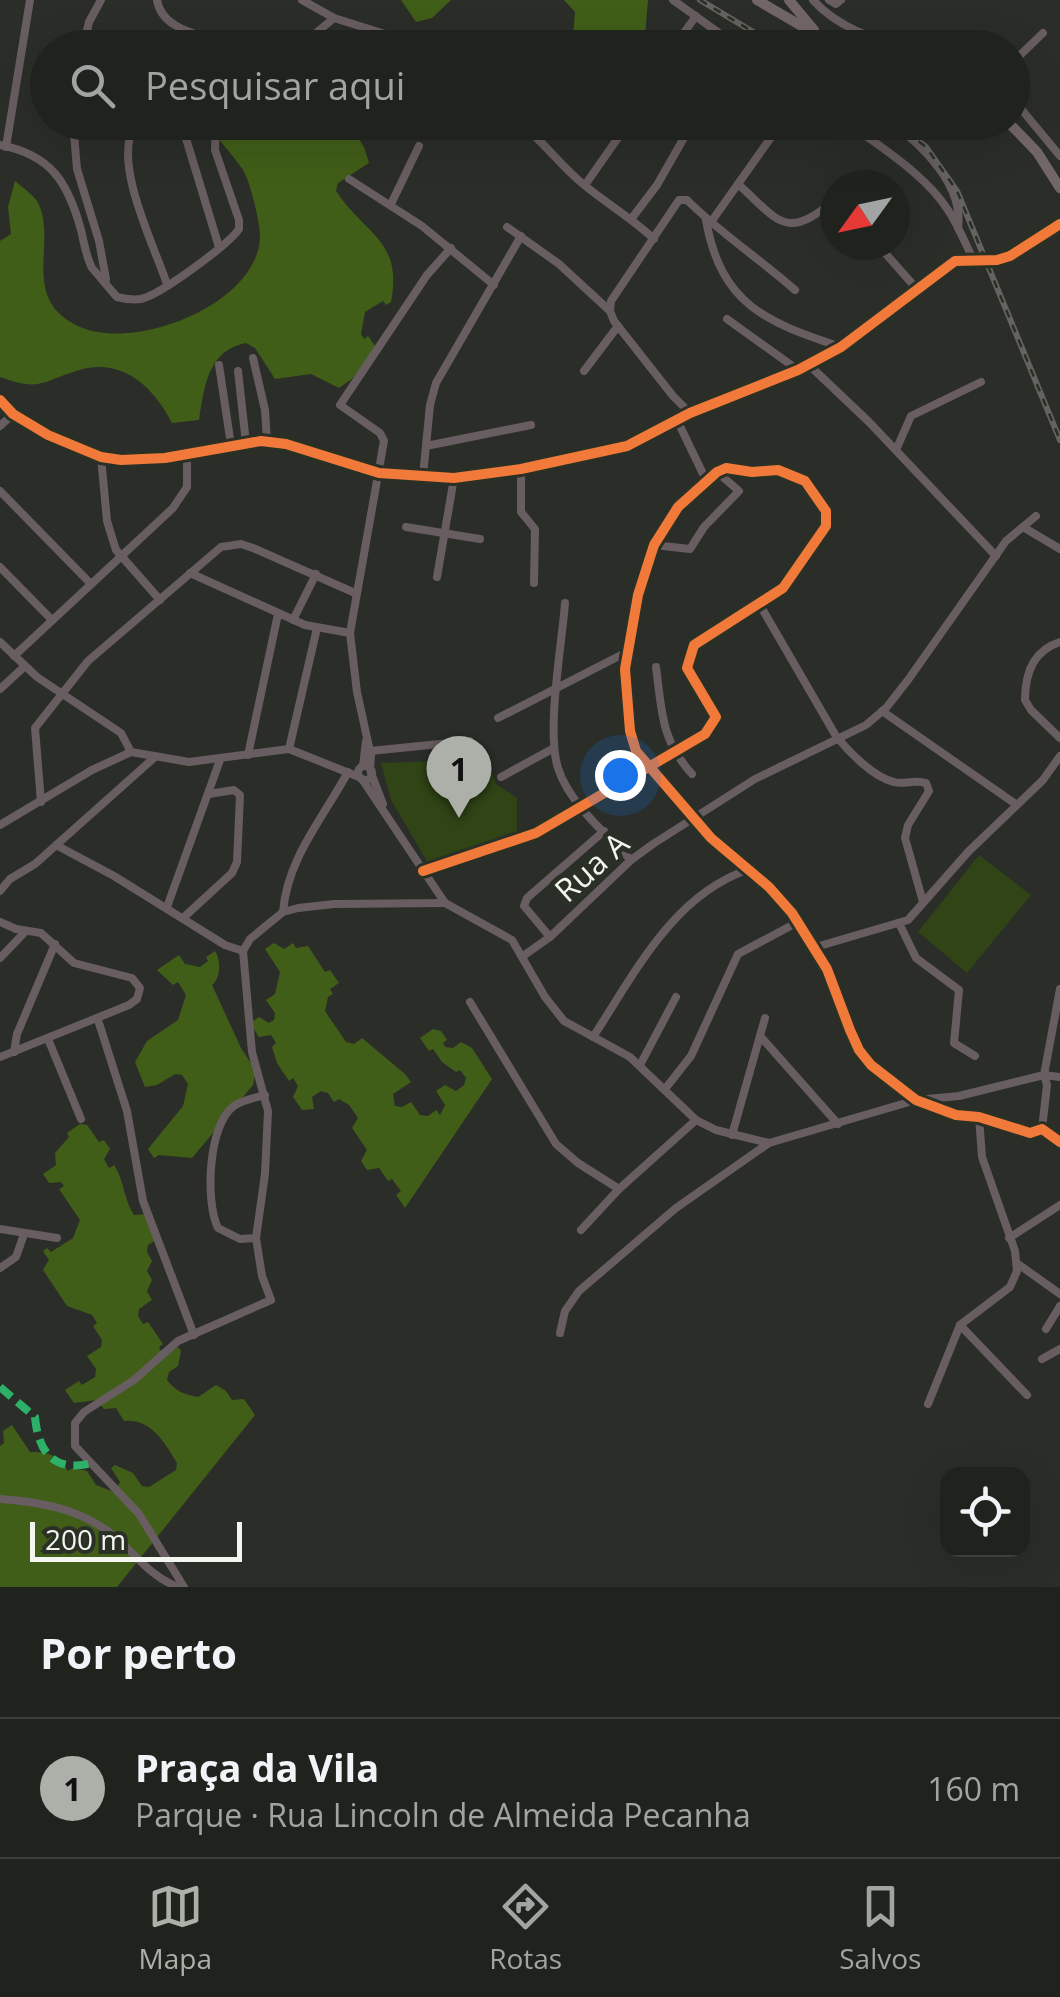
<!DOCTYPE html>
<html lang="pt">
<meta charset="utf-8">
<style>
body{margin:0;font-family:"Open Sans",sans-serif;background:#282a27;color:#f1f3f6}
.controls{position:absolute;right:30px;bottom:30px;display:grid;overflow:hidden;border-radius:20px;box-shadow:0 10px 40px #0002}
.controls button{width:90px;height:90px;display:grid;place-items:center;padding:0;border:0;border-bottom:2px solid #3d3f3c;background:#20221e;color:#f1f3f6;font:50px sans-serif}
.compass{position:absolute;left:820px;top:170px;width:90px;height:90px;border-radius:50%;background:#20221e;box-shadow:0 10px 40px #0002;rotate:237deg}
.scale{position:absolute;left:30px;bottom:25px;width:212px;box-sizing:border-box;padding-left:10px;border:5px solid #f2f6ef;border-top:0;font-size:28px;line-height:35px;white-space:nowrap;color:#f2f6ef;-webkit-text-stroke:8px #2a3025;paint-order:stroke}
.you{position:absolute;left:620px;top:775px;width:35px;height:35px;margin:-25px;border:8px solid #fff;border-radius:50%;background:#1a73e8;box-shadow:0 0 0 15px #1a73e833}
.badge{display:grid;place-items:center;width:65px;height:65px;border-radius:50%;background:#acb0a9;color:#111;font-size:32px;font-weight:700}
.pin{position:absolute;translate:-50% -82px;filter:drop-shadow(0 2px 5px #0008)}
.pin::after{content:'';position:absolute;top:52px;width:35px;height:30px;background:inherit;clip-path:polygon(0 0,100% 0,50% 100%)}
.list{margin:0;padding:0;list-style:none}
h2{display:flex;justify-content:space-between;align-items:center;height:130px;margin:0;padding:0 40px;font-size:42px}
h2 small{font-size:32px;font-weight:400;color:#a2a4a4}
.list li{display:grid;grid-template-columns:65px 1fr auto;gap:30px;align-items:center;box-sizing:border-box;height:140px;padding:0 40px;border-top:2px solid #3d3f3c}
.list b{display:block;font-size:38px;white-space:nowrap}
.list p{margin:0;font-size:32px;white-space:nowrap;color:#a2a4a4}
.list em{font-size:32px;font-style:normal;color:#a2a4a4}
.icon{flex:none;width:55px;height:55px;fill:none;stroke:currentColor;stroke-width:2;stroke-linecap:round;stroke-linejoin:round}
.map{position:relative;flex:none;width:1060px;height:1587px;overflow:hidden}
.search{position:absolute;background:#20221e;box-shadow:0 10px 40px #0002;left:30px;right:30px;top:30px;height:110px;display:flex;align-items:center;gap:25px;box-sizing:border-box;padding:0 35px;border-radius:55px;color:#a2a4a4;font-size:38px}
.sheet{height:270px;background:#20221e}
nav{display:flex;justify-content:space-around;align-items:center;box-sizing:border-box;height:140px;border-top:2px solid #3d3f3c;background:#20221e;font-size:28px;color:#a2a4a4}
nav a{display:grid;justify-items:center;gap:5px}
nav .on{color:#acb0a9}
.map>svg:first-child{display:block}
</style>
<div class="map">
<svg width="1060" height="1587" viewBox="0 0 1060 1587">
<rect width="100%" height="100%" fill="#2a2d28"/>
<!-- green -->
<g fill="#304415">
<polygon points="488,759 496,784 517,798 517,835 428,863 391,800 381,763"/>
<polygon points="979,855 1031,895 967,973 918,932"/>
</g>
<!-- forest -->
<g fill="#415e18">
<polygon points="401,0 451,0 432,18 416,22"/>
<polygon points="564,0 648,0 644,47 572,47 575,12"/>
<path d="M218,122l99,1 38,10 9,14 5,16 -31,20 -2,8c29,44 67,49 55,111l-5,3 -3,-4 -18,11 -4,22 3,5 4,-3 9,13 -25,30 -13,9 -28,-14 -36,5 -20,-31 -9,-5c-38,7 -42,44 -47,77l-27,3c-19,-37 -51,-67 -96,-52 -37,12 -36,20 -76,6v-136l11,-7 -3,-27 7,-26c7,6 17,13 22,20 22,39 -18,95 39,124 55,29 183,-20 184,-89 0,-14 -10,-55 -17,-66 -10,-15 -23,-28 -33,-43z"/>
<polygon points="274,943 284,949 293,943 296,948 308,946 325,972 330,970 339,983 330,989 333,994 328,997 325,1011 346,1042 354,1044 362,1038 405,1074 411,1082 393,1094 395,1106 402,1107 411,1102 420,1115 428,1116 436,1110 440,1115 445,1105 436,1091 445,1085 456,1091 464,1085 466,1078 460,1070 456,1072 442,1062 433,1049 429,1051 420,1038 433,1029 441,1031 447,1040 443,1043 445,1047 453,1048 461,1042 472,1048 492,1079 405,1208 396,1195 401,1191 392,1179 388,1181 379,1168 367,1170 361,1161 367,1150 352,1128 358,1118 349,1105 339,1099 334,1102 328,1093 321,1091 312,1097 314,1109 302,1110 293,1097 298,1086 293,1078 289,1081 277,1063 272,1047 276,1043 271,1035 259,1037 250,1023 259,1017 269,1023 274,1020 275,1013 266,1000 275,994 280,972 265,949"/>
<path d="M215,951c6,9 6,27 -3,34l29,63 15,23 -3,14 -61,73 -33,-3 -5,3 -6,-9 35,-43 5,-22 -6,-9 -7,-1 -18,11 -12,2 -10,-25 12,-21 31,-21 8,-25 -8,-13 -5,3 -16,-15 22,-15 6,9 15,3 8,-6 -2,-4z"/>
<path d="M80,1124l7,1 12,17 5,-2 6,9 -6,10 5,9 5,-3c11,17 9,33 20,50l13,-1 10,25 -9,6 -1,7 5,9 -5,10 5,9 -5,11 5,9 -13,9 -1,7 5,8 5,-2 15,22 -4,3 2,4 8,2 9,-6 3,4 -3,15 -9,6 -2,8c9,12 17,14 31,17l18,-12 10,6 6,9 12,-1 11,16 -138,172h-117v-141l4,-3 -1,-12 9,-6 18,27c19,0 27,2 38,19l5,-3 14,3 9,14 18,7 6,-10 -9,-14 4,-3 18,8 9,13 7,1 27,-17 1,-7c-12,-20 -26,-45 -53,-42l-8,-13 -12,1 -7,-9 -23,3 -9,-13 14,-9 3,4 13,-8 1,-8 -9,-13 14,-9 1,-7 -9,-14 4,-3 -5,-8 -25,-9 -24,-36 6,-10 -6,-9 4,-3 4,4 22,-14 7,-18 -21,-31 5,-3 -3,-4 -12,1 -6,-9 13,-9 -1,-12 14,-16 -2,-4z"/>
</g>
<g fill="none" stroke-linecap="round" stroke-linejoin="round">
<!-- minor -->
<g stroke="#685d60" stroke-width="8">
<path d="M157,0c4,25 31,32 53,39"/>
<polyline points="302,0 334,18 430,48"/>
<polyline points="673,0 740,48"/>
<path d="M813,0c23,26 58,38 91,48"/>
<polyline points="829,0 836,4 841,0"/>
<polyline points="83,48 89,22 101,0"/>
<polyline points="298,48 334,18"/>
<polyline points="673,48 696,16"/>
<polyline points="1012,63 1043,33"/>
<polyline points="1012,98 1060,156"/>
<polyline points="73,122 77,169 99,241 106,279"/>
<path d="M137,122c-28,35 17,123 30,162"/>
<polyline points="181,122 219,247"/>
<path d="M519,122c24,19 41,43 64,62 24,20 49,34 71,55"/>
<path d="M847,122c35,27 77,51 101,88 10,15 17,33 25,49"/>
<path d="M890,122c33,23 74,64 68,106"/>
<path d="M0,145c51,10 68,37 81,85 3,12 5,27 11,38 2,2 22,26 25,29 8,2 16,3 24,2 19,-4 87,-54 98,-70v-9l-24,-70 1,-28"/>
<polyline points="6,147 30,0"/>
<polyline points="349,179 422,226 494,285"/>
<path d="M738,184c42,38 47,57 97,16"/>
<polyline points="585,185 620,135 622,122"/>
<polyline points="391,204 419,146"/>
<polyline points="632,218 657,185 693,122"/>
<path d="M706,220c15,85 60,102 135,127"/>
<polyline points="711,222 772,136"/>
<polyline points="507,227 559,264 610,311 614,321 673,396 690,413"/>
<polyline points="878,245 916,288"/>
<path d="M610,311l1,-10 68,-101h8c33,33 73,59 108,90"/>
<polyline points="727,319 798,370"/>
<polyline points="253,358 265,410 267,441"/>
<polyline points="219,365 231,445"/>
<polyline points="809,365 869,422 996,556"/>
<polyline points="238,371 246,443"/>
<polyline points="584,371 618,326"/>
<polyline points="0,400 13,414 48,435 101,457 121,460 165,458 261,441 286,444 379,473 454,478 521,469 627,446 690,413 798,370 841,347 955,261 997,260 1010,256 1060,224"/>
<polyline points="678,422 706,480"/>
<polyline points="0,426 13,414"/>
<polyline points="426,446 531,425"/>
<polyline points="896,450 911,416 981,382"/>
<polyline points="101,457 107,521 116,550 160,600"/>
<polyline points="521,469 521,512 535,529 534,583"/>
<polyline points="423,476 430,405 436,383 521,236"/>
<polyline points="0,491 90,583"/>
<polyline points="406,527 480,539"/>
<polyline points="1023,527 1060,549"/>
<polyline points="654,545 690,549 704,527 739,491 717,472"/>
<polyline points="0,567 52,620"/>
<polyline points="190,573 305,625 350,633"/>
<polyline points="437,577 454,478"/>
<path d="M565,603c-3,41 -19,128 -7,165 11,35 48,66 73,92"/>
<path d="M760,605l76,131c13,16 37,41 58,46 11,3 21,-3 32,1l3,8 -21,34 -3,13 18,64"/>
<polyline points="293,620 316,574"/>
<polyline points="0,642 37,677 121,733 131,752"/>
<path d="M1060,642c-26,8 -35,31 -35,58l6,10 29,28"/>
<polyline points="14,656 173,508 187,487 187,454"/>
<path d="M656,667c6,45 5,73 36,107"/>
<polyline points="0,689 24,667"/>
<polyline points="882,711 1017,805"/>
<polyline points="498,718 627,652"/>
<polyline points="289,749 317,628"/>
<polyline points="370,751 470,741"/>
<polyline points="248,755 278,614"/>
<polyline points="363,766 366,741"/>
<circle cx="365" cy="773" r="7"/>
<polyline points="370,769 371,756 357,692 350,633 384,441 380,433 340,405 427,275 451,248"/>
<polyline points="371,773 383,804"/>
<polyline points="501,777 554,748"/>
<polyline points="362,779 445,903 512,940 545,997 564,1021 630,1057 696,1120 716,1130 769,1143 916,1100 959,1096 1044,1075 1060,989"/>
<polyline points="41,802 35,728 88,661 221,547 241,544 253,548 355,593"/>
<polyline points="0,825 92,770 131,752 189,762 289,749 359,777"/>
<polyline points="56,845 114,876 225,945 243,951"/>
<polyline points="423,871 536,833 705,734 716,717 687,668 694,645 783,588 826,526 826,511 805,481 778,470 752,472 726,468 717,472 678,507 654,545 638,595 625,669 630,731 636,751 711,838 769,887 792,913 827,969 850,1030 859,1050 871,1065 916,1100 956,1115 979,1117 1030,1133 1042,1129 1060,1142"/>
<polyline points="0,891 10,879 35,864 155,757"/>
<polyline points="167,907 220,760"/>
<path d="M283,912c4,-53 40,-94 65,-140"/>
<polyline points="183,918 232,873 237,862 240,795 234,790 209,794"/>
<polyline points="0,922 16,929 41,933 74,963 132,978 140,988 137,999 129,1005 0,1057"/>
<polyline points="899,923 916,958 959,990 954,1043 975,1056"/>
<polyline points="550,937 524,906 527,898 604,831"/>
<polyline points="816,947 908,920 968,852 1043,780 1060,756"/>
<polyline points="523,956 550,937 631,860 653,844 755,779 866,725 886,708 908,680 1006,541 1036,516"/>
<polyline points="0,958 26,931"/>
<polyline points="470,1002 556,1144 578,1163 619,1189"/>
<polyline points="98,1020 127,1111 143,1201 194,1335"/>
<polyline points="760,1036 838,1124"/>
<path d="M593,1037c41,-62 79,-141 154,-167"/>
<polyline points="48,1039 81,1119"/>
<polyline points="14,1052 17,1034 55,944"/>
<polyline points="640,1065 676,997"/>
<polyline points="665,1089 691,1056 738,954 798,922"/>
<polyline points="1042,1129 1047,1085 1044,1075 1060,1077"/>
<polyline points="732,1135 765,1018"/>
<polyline points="0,1229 57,1238"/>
<polyline points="581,1230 619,1189 696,1120"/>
<path d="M256,1238l-16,1 -22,-11c-13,-26 -10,-104 16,-122 8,-6 21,-8 31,-11"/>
<polyline points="1009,1238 1060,1205"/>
<polyline points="1018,1264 1060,1294"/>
<polyline points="0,1268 16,1257 24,1234"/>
<polyline points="960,1325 1027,1395"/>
<polyline points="1046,1329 1060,1306"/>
<polyline points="560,1333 565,1311 579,1291 676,1208 769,1143"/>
<polyline points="1042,1359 1060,1349"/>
<polyline points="928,1404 960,1325 1010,1287 1017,1271 1015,1251 982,1157 979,1117"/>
<path d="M0,1499c38,3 72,8 105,30 27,19 41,46 73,58"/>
<polyline points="184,1587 139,1514 75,1446 75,1423 84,1412 134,1380 178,1341 271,1300 262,1276 256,1238 265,1174 268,1111 252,1052 243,951 250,939 283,912 298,908 334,904 445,903"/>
</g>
<!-- major -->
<g stroke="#726669" stroke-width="10">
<polyline points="757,0 822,38 846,48"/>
<polyline points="789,0 814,30"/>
<polyline points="1008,122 1037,152 1060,188"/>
</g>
<defs>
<g id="rail">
<polyline points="700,0 780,48"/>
<polyline points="893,122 926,147 957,191 1060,440"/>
</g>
</defs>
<!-- rail casing -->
<use href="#rail" stroke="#656360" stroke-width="6"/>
<!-- rail -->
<use href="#rail" stroke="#2a3025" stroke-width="2.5" stroke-dasharray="8" stroke-linecap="butt"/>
<!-- quiet -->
<path stroke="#2db169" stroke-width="8" stroke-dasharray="15 8" stroke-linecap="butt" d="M0,1387l35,30c3,35 19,56 57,46"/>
<defs>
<g id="cycleway">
<polyline points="0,400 13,414 48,435 101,457 121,460 165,458 261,441 286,444 379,473 454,478 521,469 627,446 690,413 798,370 841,347 955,261 997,260 1010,256 1060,224"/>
<polyline points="423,871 536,833 705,734 716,717 687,668 694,645 783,588 826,526 826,511 805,481 778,470 752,472 726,468 717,472 678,507 654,545 638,595 625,669 630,731 636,751 711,838 769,887 792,913 827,969 850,1030 859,1050 871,1065 916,1100 956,1115 979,1117 1030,1133 1042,1129 1060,1142"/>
</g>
</defs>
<!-- cycleway casing -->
<use href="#cycleway" stroke="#2a3025" stroke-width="16"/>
<!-- cycleway -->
<use href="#cycleway" stroke="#f17a3a" stroke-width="10"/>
</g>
<g text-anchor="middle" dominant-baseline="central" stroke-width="10" stroke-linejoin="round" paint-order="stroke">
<!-- street labels -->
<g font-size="32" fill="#f2f6ef" stroke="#2a3025">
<text transform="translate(591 866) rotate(-42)">Rua A</text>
</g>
</g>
</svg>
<div class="controls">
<button><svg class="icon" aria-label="locate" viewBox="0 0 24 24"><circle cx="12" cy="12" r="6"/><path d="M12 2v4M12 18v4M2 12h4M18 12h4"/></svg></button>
</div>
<svg class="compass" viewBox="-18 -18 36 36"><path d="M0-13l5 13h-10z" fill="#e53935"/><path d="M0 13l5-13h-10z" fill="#a2a4a4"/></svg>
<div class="scale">200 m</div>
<div class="you"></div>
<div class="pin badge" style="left:459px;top:818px">1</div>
<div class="search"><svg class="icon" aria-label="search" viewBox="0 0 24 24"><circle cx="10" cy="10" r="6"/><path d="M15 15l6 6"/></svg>Pesquisar aqui</div>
</div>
<section class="sheet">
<h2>Por perto<small></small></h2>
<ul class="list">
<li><span class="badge">1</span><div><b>Praça da Vila</b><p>Parque · Rua Lincoln de Almeida Pecanha</p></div><em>160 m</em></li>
</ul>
</section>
<nav>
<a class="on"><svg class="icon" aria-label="map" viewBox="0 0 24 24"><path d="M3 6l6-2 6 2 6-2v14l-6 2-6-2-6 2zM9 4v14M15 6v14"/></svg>Mapa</a>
<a><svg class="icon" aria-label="directions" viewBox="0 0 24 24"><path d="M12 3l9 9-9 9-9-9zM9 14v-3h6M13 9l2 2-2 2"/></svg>Rotas</a>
<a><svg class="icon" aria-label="saved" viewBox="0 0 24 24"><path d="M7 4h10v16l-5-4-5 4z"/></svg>Salvos</a>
</nav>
